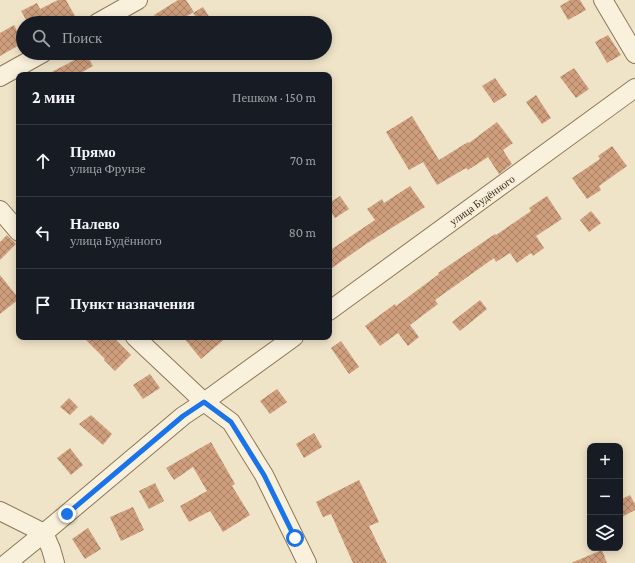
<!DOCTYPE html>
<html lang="ru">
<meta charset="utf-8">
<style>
body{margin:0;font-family:"Crimson Pro",serif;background:#20242c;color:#f1f3f6}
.controls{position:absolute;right:12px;bottom:12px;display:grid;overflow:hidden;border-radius:8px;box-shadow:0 2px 10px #0003}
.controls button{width:36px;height:36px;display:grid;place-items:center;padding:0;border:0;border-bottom:1px solid #363941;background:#171b24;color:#f1f3f6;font:20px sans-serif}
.stop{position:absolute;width:12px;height:12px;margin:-9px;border:3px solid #1a73e8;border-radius:50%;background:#fff}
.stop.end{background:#1a73e8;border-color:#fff;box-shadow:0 1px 4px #0008}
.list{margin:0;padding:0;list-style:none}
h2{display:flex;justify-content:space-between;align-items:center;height:52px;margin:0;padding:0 16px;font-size:17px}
h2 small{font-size:13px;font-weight:400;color:#9ea1a6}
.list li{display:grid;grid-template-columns:26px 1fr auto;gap:12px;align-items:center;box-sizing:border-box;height:72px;padding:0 16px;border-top:1px solid #363941}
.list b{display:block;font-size:15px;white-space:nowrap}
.list p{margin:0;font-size:13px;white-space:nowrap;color:#9ea1a6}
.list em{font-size:13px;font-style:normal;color:#9ea1a6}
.icon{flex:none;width:22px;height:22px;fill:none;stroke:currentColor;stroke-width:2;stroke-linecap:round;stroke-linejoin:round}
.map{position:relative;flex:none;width:635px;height:563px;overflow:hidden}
.search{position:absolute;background:#171b24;box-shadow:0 2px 10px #0003;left:16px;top:16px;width:316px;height:44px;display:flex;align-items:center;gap:10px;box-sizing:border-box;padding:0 14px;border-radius:22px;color:#9ea1a6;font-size:15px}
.panel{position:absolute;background:#171b24;box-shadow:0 2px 10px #0003;left:16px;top:72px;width:316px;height:268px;border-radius:8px}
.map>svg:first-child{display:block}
</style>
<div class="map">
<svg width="635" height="563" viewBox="0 0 635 563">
<defs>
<pattern id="building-cross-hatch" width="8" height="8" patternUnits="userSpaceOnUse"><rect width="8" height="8" fill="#cf9f7d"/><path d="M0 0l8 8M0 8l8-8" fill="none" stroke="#a98266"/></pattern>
</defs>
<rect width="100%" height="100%" fill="#f0e4c8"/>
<!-- building -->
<g fill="url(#building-cross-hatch)">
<polygon points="58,0 66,0 75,16 61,23 28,23 21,11 37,3 40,9"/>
<polygon points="178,0 186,0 194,12 175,23 159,23 154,15"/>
<polygon points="570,0 580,0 586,10 568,20 560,6"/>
<polygon points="203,7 210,18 202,23 200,23 193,13"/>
<polygon points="14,25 23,43 0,56 0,33"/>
<polygon points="608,35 621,55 607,63 595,42"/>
<polygon points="86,54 93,66 77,75 46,75"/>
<polygon points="574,68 589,89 576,98 560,77"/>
<polygon points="495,78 507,95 494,103 482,86"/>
<polygon points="536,95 551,118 542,124 526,102"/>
<polygon points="412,116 439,160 468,142 469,143 497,122 513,143 503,150 512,164 499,174 488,157 468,170 466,168 437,185 423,162 409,170 386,132"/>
<polygon points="612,146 627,166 599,186 601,190 587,199 572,178 600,159 598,156"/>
<polygon points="410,186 425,207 366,244 329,270 329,251 375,220 367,209 382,199 384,203"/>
<polygon points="340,196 349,209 335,218 329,209 329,203"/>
<polygon points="547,196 562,219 536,236 544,248 533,256 531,253 517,263 510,253 496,262 494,258 435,300 438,304 410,325 419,337 408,346 398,333 380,346 365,326 395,304 396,306 439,274 438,273 495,234 496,235 531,211 529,208"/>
<polygon points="591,211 601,223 589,232 580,220"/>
<polygon points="7,235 16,244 0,260 0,242"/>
<polygon points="0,275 19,299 0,314"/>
<polygon points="480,300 487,309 460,331 452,322"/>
<polygon points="83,337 113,337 131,355 115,371 104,360 105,359"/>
<polygon points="183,337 227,337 201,359"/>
<polygon points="341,341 359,367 349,374 331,348"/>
<polygon points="150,374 160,388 143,399 133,385"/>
<polygon points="277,389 287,402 270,414 260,401"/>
<polygon points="69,398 78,407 70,415 60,407"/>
<polygon points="91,415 112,434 103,445 79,424"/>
<polygon points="314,433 322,447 304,458 296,444"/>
<polygon points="211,442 235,484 232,486 250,515 223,532 210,511 189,522 180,506 207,491 193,467 174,480 166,468"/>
<polygon points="70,448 83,465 71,475 57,458"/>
<polygon points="359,480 379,522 369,526 387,563 353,563 331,514 323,517 316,502"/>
<polygon points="155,483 164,501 149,509 139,491"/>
<polygon points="630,495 635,504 635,510 620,518 620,500"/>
<polygon points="133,507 144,530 121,541 110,517"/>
<polygon points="88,528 101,549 85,559 72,539"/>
<polygon points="602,550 607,563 571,563"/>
</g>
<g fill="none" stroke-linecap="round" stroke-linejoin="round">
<defs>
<g id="minor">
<polyline points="603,0 635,54"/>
<polyline points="97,23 138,0"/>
<polyline points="0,77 43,53"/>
<polyline points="0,210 19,232"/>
<polyline points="329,311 635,88"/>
<polyline points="135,337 204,402 231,422 264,475 307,563"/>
<polyline points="0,511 44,533 51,549 55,563"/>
<polyline points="7,563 44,533 183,416 204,402 294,337"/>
</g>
</defs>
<!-- minor casing -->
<use href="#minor" stroke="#8d765c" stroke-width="20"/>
<!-- minor -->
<use href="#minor" stroke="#faf1dc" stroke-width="18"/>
</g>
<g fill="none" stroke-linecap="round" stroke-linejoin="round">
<!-- route -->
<polyline stroke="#1a73e8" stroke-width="5" points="67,514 183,416 204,402 231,422 264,475 295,538"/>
</g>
<g text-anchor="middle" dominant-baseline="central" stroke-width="3.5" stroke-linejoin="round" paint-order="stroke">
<!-- street labels -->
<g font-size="11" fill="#3d2e20" stroke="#f7eed8">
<text transform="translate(482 200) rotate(-36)">улица Будённого</text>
</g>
</g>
</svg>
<div class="controls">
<button>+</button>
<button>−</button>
<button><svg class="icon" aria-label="layers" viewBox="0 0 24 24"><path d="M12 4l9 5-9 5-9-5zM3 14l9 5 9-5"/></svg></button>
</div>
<div class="stop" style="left:295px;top:538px"></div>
<div class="stop end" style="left:67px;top:514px"></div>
<div class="search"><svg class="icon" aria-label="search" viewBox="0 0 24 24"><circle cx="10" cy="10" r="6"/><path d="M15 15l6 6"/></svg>Поиск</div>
<section class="panel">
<h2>2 мин<small>Пешком · 150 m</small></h2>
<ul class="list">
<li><svg class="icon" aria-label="ahead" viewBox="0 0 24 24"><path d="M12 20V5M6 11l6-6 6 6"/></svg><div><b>Прямо</b><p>улица Фрунзе</p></div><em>70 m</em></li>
<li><svg class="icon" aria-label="left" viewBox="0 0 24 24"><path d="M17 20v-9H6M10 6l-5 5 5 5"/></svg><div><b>Налево</b><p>улица Будённого</p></div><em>80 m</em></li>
<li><svg class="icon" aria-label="arrive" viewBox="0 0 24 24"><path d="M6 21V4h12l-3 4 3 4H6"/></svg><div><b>Пункт назначения</b></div></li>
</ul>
</section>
</div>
